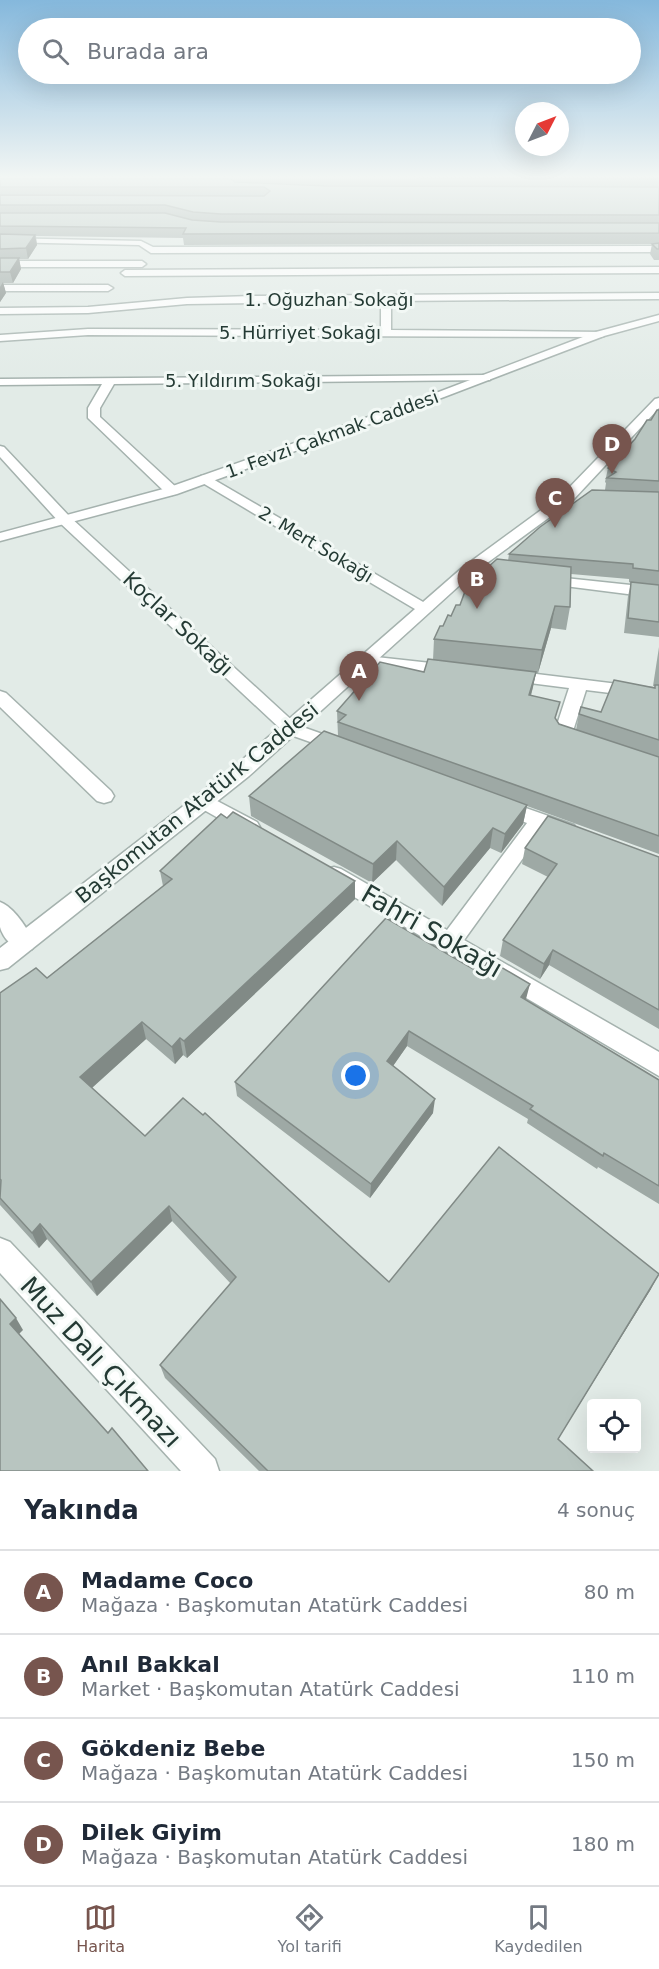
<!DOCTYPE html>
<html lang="tr">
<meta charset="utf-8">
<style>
body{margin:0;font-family:"DejaVu Sans",sans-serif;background:#f6f6f7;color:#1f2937}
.controls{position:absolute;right:18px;bottom:18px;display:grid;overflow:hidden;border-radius:6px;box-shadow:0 6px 24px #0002}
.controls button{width:54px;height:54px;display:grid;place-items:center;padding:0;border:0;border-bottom:2px solid #e0e1e3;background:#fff;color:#1f2937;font:30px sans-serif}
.compass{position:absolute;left:515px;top:102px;width:54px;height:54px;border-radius:50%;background:#fff;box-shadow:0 6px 24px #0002;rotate:48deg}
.you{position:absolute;left:356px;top:1076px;width:21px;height:21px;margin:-15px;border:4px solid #fff;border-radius:50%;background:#1a73e8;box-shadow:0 0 0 9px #1a73e833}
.badge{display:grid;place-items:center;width:39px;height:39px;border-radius:50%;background:#77554e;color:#fff;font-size:20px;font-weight:700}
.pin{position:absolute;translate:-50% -50px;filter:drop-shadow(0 2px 3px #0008)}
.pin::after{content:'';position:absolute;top:32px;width:21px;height:18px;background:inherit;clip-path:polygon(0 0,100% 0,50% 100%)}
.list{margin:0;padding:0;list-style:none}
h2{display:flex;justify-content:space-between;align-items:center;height:78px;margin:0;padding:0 24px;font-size:26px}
h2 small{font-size:20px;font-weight:400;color:#747a83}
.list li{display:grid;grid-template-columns:39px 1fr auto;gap:18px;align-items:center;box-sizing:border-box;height:84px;padding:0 24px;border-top:2px solid #e0e1e3}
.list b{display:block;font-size:22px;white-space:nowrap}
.list p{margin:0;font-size:20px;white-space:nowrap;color:#747a83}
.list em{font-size:20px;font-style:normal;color:#747a83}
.icon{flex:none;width:33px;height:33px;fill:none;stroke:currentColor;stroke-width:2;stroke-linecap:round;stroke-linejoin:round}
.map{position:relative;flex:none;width:659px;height:1471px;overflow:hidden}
.search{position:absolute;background:#fff;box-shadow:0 6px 24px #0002;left:18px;right:18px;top:18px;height:66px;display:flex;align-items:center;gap:15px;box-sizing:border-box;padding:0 21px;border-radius:33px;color:#747a83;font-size:22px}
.sheet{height:414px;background:#fff}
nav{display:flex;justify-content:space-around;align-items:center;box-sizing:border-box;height:84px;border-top:2px solid #e0e1e3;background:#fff;font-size:16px;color:#747a83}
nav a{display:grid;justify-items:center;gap:3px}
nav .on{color:#77554e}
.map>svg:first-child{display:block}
</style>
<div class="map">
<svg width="659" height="1471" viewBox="0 0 659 1471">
<rect width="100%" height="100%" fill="#e2ebe7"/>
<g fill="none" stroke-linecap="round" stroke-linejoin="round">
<defs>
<g id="minor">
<polygon points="0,238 141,241 153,247 659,246 659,252 151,253 139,245 0,242"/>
<polygon points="0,261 142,261 146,264 142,267 0,267"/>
<polygon points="659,267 659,273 125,276 121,273 125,270"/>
<polygon points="0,285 108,285 113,288 108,291 0,291"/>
<polygon points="659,293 659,299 391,301 391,330 604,332 604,336 600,337 88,335 0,341 0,335 88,329 381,330 381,301 187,304 88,313 0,314 0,308 88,307 187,298 252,296"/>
<polygon points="486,375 490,376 490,380 114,384 100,408 100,417 177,488 179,491 172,495 167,494 88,418 88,408 102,384 0,385 0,379"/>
<polygon points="0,446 4,447 70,517 297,725 345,742 348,746 345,750 339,752 333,750 285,733 60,523 0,457"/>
<polygon points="206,475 430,606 433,609 425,614 420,612 201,482 200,479 201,476"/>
<polygon points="546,576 659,588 659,598 541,583 539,580"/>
<polygon points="367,656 449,665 455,666 457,670 455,674 449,675 361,665 359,661 361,657"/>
<polygon points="512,671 659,689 659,699 586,690 573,731 584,735 587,739 584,743 578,745 557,738 554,734 569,688 506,680 504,676 506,672"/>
<polygon points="0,691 6,693 111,791 114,796 111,801 104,803 97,801 0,707"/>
<polygon points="204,794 257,822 260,827 257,832 250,834 243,832 197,806 194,801 197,796"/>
<polygon points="503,800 574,825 577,830 574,835 567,837 544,829 464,940 659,1052 659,1076 327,881 324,875 327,869 334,867 341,869 447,930 527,823 496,812 493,807 496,802"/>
<path d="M0,902c14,5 28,28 35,41l-3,6c-14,5 -28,-8 -32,-22 0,-7 0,-17 0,-25z"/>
<polygon points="0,1238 10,1242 215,1459 219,1471 181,1471 0,1273"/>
</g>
<g id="tertiary">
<polygon points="659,315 659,321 604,336 444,397 177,494 0,541 0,533 167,488 436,393 596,332"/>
<polygon points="659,398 659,408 573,500 472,574 249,776 8,968 0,970 0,948 235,766 462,568 563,494 655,399"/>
</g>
</defs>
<!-- minor casing -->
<use href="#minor" stroke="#a5b2ae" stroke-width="3"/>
<!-- tertiary casing -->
<use href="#tertiary" stroke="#a5b2ae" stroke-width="3"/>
<!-- minor -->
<use href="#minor" fill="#fff" fill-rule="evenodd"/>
<!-- tertiary -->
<use href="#tertiary" fill="#fff" fill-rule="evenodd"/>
</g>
<!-- wall -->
<g fill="#9ea9a5">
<polygon points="0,178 659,178 659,260 654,260 650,254 652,244 184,245 183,238 36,236 37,245 28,259 19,259 21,269 13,283 3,283 6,293 0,302"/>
<polygon points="659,410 659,637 624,633 628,596 631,583 629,582 629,579 571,574 570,607 566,630 551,628 538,673 536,673 531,696 556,720 559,724 576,730 579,714 601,712 654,688 655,686 653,686 659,647 659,854 527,806 523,824 501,853 490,848 442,906 396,860 372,883 251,816 249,796 338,736 337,711 424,672 433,660 434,639 460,605 508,561 509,554 605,490 606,483 605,482 608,468 635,439"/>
<polygon points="525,848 659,857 659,1029 549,965 540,979 500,956 503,940 548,877 522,864"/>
<polygon points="160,871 355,881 355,899 187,1058 183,1055 175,1064 146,1039 92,1088 145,1136 389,1282 651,1289 558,1439 593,1471 259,1471 165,1378 160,1365 231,1284 172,1221 97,1296 47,1239 39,1248 0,1205 0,993 47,978 163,886"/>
<polygon points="386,918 526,1000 659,1080 659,1204 598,1167 597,1169 527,1123 528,1119 407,1046 393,1066 433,1113 370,1198 237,1096 235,1082"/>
</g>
<!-- shaded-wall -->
<g fill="#818a86">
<polygon points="35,235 37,245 28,259 26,248"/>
<polygon points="19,258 21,269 13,283 10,272"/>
<polygon points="3,282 6,293 0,302 0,287"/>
<polygon points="555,606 551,628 538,673 542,650"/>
<polygon points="536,672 533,687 526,711 529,695"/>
<polygon points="527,805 523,824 501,853 505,834"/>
<polygon points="493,828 490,848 442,906 444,887"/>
<polygon points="397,841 396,860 372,883 373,864"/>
<polygon points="355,881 355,899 187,1058 184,1041"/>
<polygon points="553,950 549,965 540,979 544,964"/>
<polygon points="530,984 526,999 518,1012 521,997"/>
<polygon points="142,1022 146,1039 85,1094 80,1077"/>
<polygon points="409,1031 407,1046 386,1076 387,1061"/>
<polygon points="180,1038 183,1055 175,1064 172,1047"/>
<polygon points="435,1099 433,1113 370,1198 371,1184"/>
<polygon points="169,1206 172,1221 97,1296 91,1282"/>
<polygon points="40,1224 47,1239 39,1248 32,1233"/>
<polygon points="659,1274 651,1289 551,1450 558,1439"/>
<polygon points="16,1318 23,1330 17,1336 10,1324"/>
</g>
<!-- building -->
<g fill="#b8c5c0" stroke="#818a86" stroke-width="1.5">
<polygon points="416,178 659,178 659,179"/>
<polygon points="0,179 231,179 235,182 327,186 659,187 659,215 221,214 193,212 165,205 0,205 0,195 264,196 270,191 264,187 0,187"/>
<polygon points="0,213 165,213 192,220 221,222 659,223 659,233 183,234 186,228 0,226"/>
<polygon points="0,234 35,235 26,248 0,249"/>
<polygon points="659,243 659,249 657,249 652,244"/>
<polygon points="0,258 19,258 10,272 0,272"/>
<polygon points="657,410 659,410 659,481 607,478 616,472 608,468 635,439 647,420 651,420"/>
<polygon points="592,490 659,492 659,571 633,568 633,564 509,554 540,527"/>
<polygon points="497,559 571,567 570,607 555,606 542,650 434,639 440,626 443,626 448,615 451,616 456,605 460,605 467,586"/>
<polygon points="631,582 659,585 659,622 628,618"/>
<polygon points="428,659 536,672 529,695 560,702 555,718 559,724 659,757 659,836 338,722 346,715 337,711 380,662 424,672"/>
<polygon points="614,680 655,688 655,685 659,685 659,740 579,714 581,707 601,712"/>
<polygon points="324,731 527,805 505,834 493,828 444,887 397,841 373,864 249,796"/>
<polygon points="233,812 355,881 184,1041 180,1038 172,1047 142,1022 80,1077 145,1136 183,1098 203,1115 205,1113 389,1282 499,1147 659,1274 558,1439 593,1471 268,1471 160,1365 236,1277 169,1206 91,1282 40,1224 32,1233 0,1198 1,1180 0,1179 0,993 36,968 47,978 172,879 160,871 221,814 227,818"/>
<polygon points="548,816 659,857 659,1010 553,950 544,964 503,940 557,864 525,848"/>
<polygon points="386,918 480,973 489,960 530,984 521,997 659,1080 659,1186 604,1153 603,1156 530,1109 533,1106 409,1031 387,1061 435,1099 371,1184 235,1082"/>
<polygon points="0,1299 16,1318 10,1324 108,1433 112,1428 148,1471 0,1471"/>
</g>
<!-- sky -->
<linearGradient id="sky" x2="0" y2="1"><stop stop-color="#85b8dc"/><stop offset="0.46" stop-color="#f2f6f4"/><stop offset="1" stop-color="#f2f6f4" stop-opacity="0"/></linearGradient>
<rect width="659" height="384" fill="url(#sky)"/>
<g text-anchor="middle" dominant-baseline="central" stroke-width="6" stroke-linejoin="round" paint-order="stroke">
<!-- far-street labels -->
<g font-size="18" fill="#243a34" stroke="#f2f8f5">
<text x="329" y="299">1. Oğuzhan Sokağı</text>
<text x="300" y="332">5. Hürriyet Sokağı</text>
<text x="243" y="380">5. Yıldırım Sokağı</text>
<text transform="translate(332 434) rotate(-20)">1. Fevzi Çakmak Caddesi</text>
<text transform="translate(316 544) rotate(31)">2. Mert Sokağı</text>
</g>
<!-- street labels -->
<g font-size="21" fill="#243a34" stroke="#f2f8f5">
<text transform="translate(178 624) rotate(43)">Koçlar Sokağı</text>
<text transform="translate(197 803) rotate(-39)">Başkomutan Atatürk Caddesi</text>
</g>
<!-- near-street labels -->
<g font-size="26" fill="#243a34" stroke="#f2f8f5">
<text transform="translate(432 931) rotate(30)">Fahri Sokağı</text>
<text transform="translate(101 1362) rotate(47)">Muz Dalı Çıkmazı</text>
</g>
</g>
</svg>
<div class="controls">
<button><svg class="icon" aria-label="locate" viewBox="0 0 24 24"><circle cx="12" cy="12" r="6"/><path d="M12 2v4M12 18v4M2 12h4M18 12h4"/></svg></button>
</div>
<svg class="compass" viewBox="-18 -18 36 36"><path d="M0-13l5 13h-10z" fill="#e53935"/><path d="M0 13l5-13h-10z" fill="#747a83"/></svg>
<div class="you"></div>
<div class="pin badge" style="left:359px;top:701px">A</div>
<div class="pin badge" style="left:477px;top:609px">B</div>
<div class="pin badge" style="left:555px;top:528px">C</div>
<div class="pin badge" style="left:612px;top:474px">D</div>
<div class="search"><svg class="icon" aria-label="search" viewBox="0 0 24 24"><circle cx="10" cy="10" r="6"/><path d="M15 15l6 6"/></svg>Burada ara</div>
</div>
<section class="sheet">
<h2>Yakında<small>4 sonuç</small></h2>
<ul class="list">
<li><span class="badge">A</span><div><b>Madame Coco</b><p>Mağaza · Başkomutan Atatürk Caddesi</p></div><em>80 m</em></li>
<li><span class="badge">B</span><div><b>Anıl Bakkal</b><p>Market · Başkomutan Atatürk Caddesi</p></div><em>110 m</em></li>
<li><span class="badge">C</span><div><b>Gökdeniz Bebe</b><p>Mağaza · Başkomutan Atatürk Caddesi</p></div><em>150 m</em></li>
<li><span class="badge">D</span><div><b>Dilek Giyim</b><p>Mağaza · Başkomutan Atatürk Caddesi</p></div><em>180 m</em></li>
</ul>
</section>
<nav>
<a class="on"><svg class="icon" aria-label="map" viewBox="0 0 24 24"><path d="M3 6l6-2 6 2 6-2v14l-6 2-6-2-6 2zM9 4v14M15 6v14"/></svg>Harita</a>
<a><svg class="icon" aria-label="directions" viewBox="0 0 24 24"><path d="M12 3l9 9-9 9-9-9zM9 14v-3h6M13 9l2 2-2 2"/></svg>Yol tarifi</a>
<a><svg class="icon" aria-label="saved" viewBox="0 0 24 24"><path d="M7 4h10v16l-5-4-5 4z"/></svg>Kaydedilen</a>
</nav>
